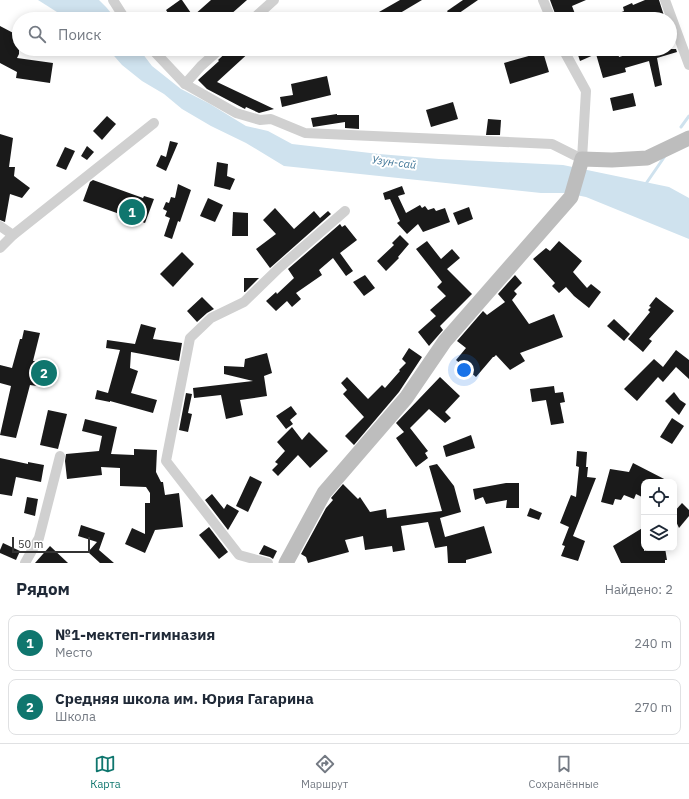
<!DOCTYPE html>
<html lang="ru">
<meta charset="utf-8">
<style>
body{margin:0;font-family:"IBM Plex Sans",sans-serif;background:#f6f6f7;color:#1f2937}
.controls{position:absolute;right:12px;bottom:12px;display:grid;overflow:hidden;border-radius:8px;box-shadow:0 2px 10px #0003}
.controls button{width:36px;height:36px;display:grid;place-items:center;padding:0;border:0;border-bottom:1px solid #e0e1e3;background:#fff;color:#1f2937;font:20px sans-serif}
.scale{position:absolute;left:12px;bottom:10px;width:78px;box-sizing:border-box;padding-left:4px;border:2px solid #333;border-top:0;font-size:11px;line-height:14px;white-space:nowrap;color:#333;-webkit-text-stroke:3px #fff;paint-order:stroke}
.you{position:absolute;left:464px;top:370px;width:14px;height:14px;margin:-10px;border:3px solid #fff;border-radius:50%;background:#1a73e8;box-shadow:0 0 0 6px #1a73e833}
.badge{display:grid;place-items:center;width:26px;height:26px;border-radius:50%;background:#0f766e;color:#fff;font-size:13px;font-weight:700}
.pin{position:absolute;translate:-50% -50%;border:2px solid #fff;box-shadow:0 1px 4px #0006}
.list{margin:0;padding:0;list-style:none}
h2{display:flex;justify-content:space-between;align-items:center;height:52px;margin:0;padding:0 16px;font-size:17px}
h2 small{font-size:13px;font-weight:400;color:#747a83}
.list li{display:grid;grid-template-columns:26px 1fr auto;gap:12px;align-items:center;box-sizing:border-box;height:56px;margin:0 8px 8px;padding:0 8px;border:1px solid #e0e1e3;border-radius:8px}
.list b{display:block;font-size:15px;white-space:nowrap}
.list p{margin:0;font-size:13px;white-space:nowrap;color:#747a83}
.list em{font-size:13px;font-style:normal;color:#747a83}
.icon{flex:none;width:22px;height:22px;fill:none;stroke:currentColor;stroke-width:2;stroke-linecap:round;stroke-linejoin:round}
.map{position:relative;flex:none;width:689px;height:563px;overflow:hidden}
.search{position:absolute;background:#fff;box-shadow:0 2px 10px #0003;left:12px;right:12px;top:12px;height:44px;display:flex;align-items:center;gap:10px;box-sizing:border-box;padding:0 14px;border-radius:22px;color:#747a83;font-size:15px}
.sheet{height:180px;background:#fff}
nav{display:flex;justify-content:space-around;align-items:center;box-sizing:border-box;height:56px;border-top:1px solid #e0e1e3;background:#fff;font-size:11px;color:#747a83}
nav a{display:grid;justify-items:center;gap:2px}
nav .on{color:#0f766e}
.map>svg:first-child{display:block}
</style>
<div class="map">
<svg width="689" height="563" viewBox="0 0 689 563">
<rect width="100%" height="100%" fill="#fff"/>
<!-- water -->
<g fill="#cfe2ee">
<polygon points="38,0 99,0 106,7 116,19 68,19"/>
<polygon points="108,49 139,49 152,66 181,89 210,104 246,126 268,131 292,144 379,154 439,159 563,165 669,187 689,198 689,239 586,197 566,193 541,193 284,166 246,143 211,126 182,109 164,94 142,81 122,65"/>
</g>
<g fill="none" stroke-linecap="round" stroke-linejoin="round">
<!-- stream -->
<g stroke="#cfe2ee" stroke-width="3">
<polyline points="681,127 689,116"/>
<polyline points="645,185 665,156"/>
</g>
</g>
<!-- building -->
<g fill="#1a1a1a">
<polygon points="180,0 182,0 193,16 211,0 247,0 230,15 234,19 172,19 166,10"/>
<polygon points="400,0 422,0 390,19 383,19 379,12"/>
<polygon points="463,0 478,0 452,18 447,11"/>
<polygon points="550,0 586,0 572,6 577,19 557,19"/>
<polygon points="645,0 659,0 665,19 605,19 624,11 623,7 632,3 633,5"/>
<polygon points="0,26 19,36 19,54 17,58 53,63 50,83 16,78 17,72 0,63"/>
<polygon points="230,49 253,49 217,82 274,109 259,113 246,107 245,109 243,108 207,89 198,80 219,61 218,60"/>
<polygon points="576,49 617,49 619,57 645,49 676,49 677,52 657,58 662,85 655,87 649,61 625,68 626,72 603,78 596,54 580,61"/>
<polygon points="543,52 549,72 510,84 504,63"/>
<polygon points="327,76 331,95 282,107 280,97 293,95 291,84"/>
<polygon points="633,93 636,106 613,111 610,98"/>
<polygon points="453,102 458,119 431,127 426,110"/>
<polygon points="337,114 337,115 359,115 359,129 345,128 345,122 313,127 311,118"/>
<polygon points="107,116 116,124 102,140 93,131"/>
<polygon points="488,119 501,120 500,135 486,135"/>
<polygon points="0,134 13,138 9,167 15,167 14,176 30,188 22,198 10,194 5,222 0,220"/>
<polygon points="170,141 178,143 166,171 156,166 161,155 166,157"/>
<polygon points="87,146 94,152 87,160 81,156"/>
<polygon points="65,147 75,151 66,170 56,166"/>
<polygon points="217,162 228,164 227,176 235,179 230,190 214,186"/>
<polygon points="93,180 143,198 144,196 154,199 145,223 83,201 90,182"/>
<polygon points="178,184 191,190 180,222 178,221 172,239 164,236 170,218 165,216 167,211 163,209 166,202 169,203 171,197 175,198"/>
<polygon points="402,186 405,194 398,196 406,213 420,205 422,208 425,206 428,210 434,208 436,211 445,208 450,222 423,232 418,224 407,234 397,223 400,221 390,199 385,200 383,193"/>
<polygon points="208,198 223,205 215,222 200,216"/>
<polygon points="469,207 473,219 458,225 453,213"/>
<polygon points="275,208 294,229 314,211 320,218 328,211 331,214 270,268 256,249 276,234 263,220"/>
<polygon points="233,212 248,213 248,236 232,236"/>
<polygon points="340,224 342,227 345,225 357,240 340,253 353,271 346,276 333,258 319,270 322,275 296,293 301,299 292,307 287,301 276,311 266,301 276,292 277,294 294,278 288,269"/>
<polygon points="400,235 409,244 398,257 399,258 386,271 377,261 394,245 392,243"/>
<polygon points="427,241 441,259 452,249 460,258 447,269 472,294 440,326 443,330 429,346 418,332 436,316 430,310 446,296 437,287 442,282 416,249"/>
<polygon points="559,241 582,261 573,272 587,288 591,284 601,292 589,308 574,296 566,287 559,293 552,286 555,283 533,259 546,248 550,251"/>
<polygon points="182,252 194,264 173,287 160,274"/>
<polygon points="365,275 375,288 364,296 353,282"/>
<polygon points="515,275 522,283 514,291 517,294 512,300 529,324 554,314 563,337 520,353 525,361 510,370 496,355 494,357 493,357 476,377 456,360 466,348 457,341 483,311 487,315 505,302 498,294"/>
<polygon points="244,278 259,278 245,292 244,292"/>
<polygon points="202,297 214,309 207,313 197,322 187,311"/>
<polygon points="656,297 674,311 649,339 652,341 643,352 628,339 650,312 648,310 651,307 649,306"/>
<polygon points="614,319 630,334 624,341 607,326"/>
<polygon points="141,324 156,328 153,339 182,343 179,361 131,352 130,368 138,371 131,393 157,400 153,413 110,401 110,402 95,399 97,390 108,393 120,350 106,348 107,340 135,344"/>
<polygon points="24,330 40,333 33,361 36,361 34,369 38,370 37,375 39,376 37,386 30,385 16,438 0,435 11,386 0,383 0,365 12,368 20,339 22,339"/>
<polygon points="409,348 422,357 399,392 354,445 345,436 364,417 343,394 347,390 341,383 347,377 368,399 382,385 385,388 400,371 399,370 406,363 402,359"/>
<polygon points="676,350 689,360 689,379 676,367 663,382 658,377 637,401 624,389 654,359 663,367"/>
<polygon points="267,353 272,373 264,376 267,396 240,400 243,415 226,419 221,395 194,398 193,388 253,381 224,374 224,366 244,367 245,359"/>
<polygon points="440,377 460,396 445,412 451,418 445,423 429,409 410,428 428,451 425,453 428,458 416,467 396,438 404,432 396,423"/>
<polygon points="554,386 555,393 563,392 565,402 560,403 564,423 551,425 546,400 532,402 530,389"/>
<polygon points="674,392 680,400 686,404 679,415 665,401"/>
<polygon points="186,393 192,394 188,413 192,414 188,432 179,430"/>
<polygon points="291,406 297,414 290,420 293,424 286,429 276,416"/>
<polygon points="48,410 67,414 58,449 40,445"/>
<polygon points="672,418 684,426 672,444 660,437"/>
<polygon points="85,419 117,427 111,454 134,455 134,449 157,450 156,472 161,482 163,482 165,495 179,493 183,527 155,530 145,553 125,544 132,528 145,534 145,503 150,503 150,493 146,487 120,486 120,468 101,467 102,475 67,479 65,461 66,454 99,451 102,436 82,431"/>
<polygon points="292,427 302,440 309,432 328,451 310,468 298,455 278,476 272,470 278,464 275,462 285,451 277,442"/>
<polygon points="471,435 475,448 446,457 443,446"/>
<polygon points="577,451 587,452 586,467 588,467 587,477 596,478 573,536 585,541 578,561 561,556 565,546 562,545 569,527 560,523 571,495 576,497 579,467 576,466"/>
<polygon points="0,458 28,464 28,462 44,465 41,482 16,477 12,496 0,494"/>
<polygon points="633,463 670,482 644,482 644,498 636,494 634,499 624,495 621,500 615,499 613,505 601,502 610,469 629,472"/>
<polygon points="437,464 454,486 461,512 440,518 445,537 484,526 492,553 466,560 466,563 448,563 447,546 435,548 428,522 401,526 405,550 393,552 392,546 365,550 363,536 345,540 349,552 308,563 306,557 301,554 326,508 333,500 331,498 343,484 358,499 360,497 370,512 386,509 387,518 442,511 429,466"/>
<polygon points="250,476 262,482 248,512 236,506"/>
<polygon points="506,483 519,483 519,508 506,508 507,500 486,504 483,497 475,500 473,489"/>
<polygon points="212,494 224,509 227,504 239,511 228,530 205,500"/>
<polygon points="27,497 38,499 35,516 24,513"/>
<polygon points="682,503 689,510 689,516 679,528 674,517 674,512"/>
<polygon points="530,508 542,513 539,520 527,516"/>
<polygon points="81,525 105,533 99,550 114,563 100,563 88,552 97,542 78,536"/>
<polygon points="209,527 228,552 219,559 199,535"/>
<polygon points="644,527 644,551 656,548 665,548 667,560 665,560 665,563 621,563 613,546"/>
<polygon points="3,543 20,551 16,560 0,553 0,550"/>
<polygon points="264,545 277,551 273,559 270,557 259,554"/>
<polygon points="50,546 68,563 35,563"/>
</g>
<g fill="none" stroke-linecap="round" stroke-linejoin="round">
<!-- street -->
<g stroke="#d0d0d0" stroke-width="10">
<polyline points="113,0 125,19"/>
<polyline points="543,0 551,19"/>
<polyline points="665,0 689,65"/>
<polyline points="253,19 274,0"/>
<polyline points="152,49 185,84"/>
<polyline points="220,49 201,66 185,84 236,113 260,120 271,119 305,133 552,144 582,159 586,91 563,49"/>
<polyline points="0,226 13,235"/>
<polyline points="0,248 13,235 154,123"/>
<polyline points="25,563 39,538 60,456"/>
<polyline points="268,563 239,555 166,461 190,338 211,318 244,302 279,268 345,211"/>
</g>
<!-- secondary -->
<polyline stroke="#bdbdbd" stroke-width="15" points="286,563 324,493 406,398 445,341 571,197 582,159 612,160 647,158 689,138"/>
</g>
<g text-anchor="middle" dominant-baseline="central" stroke-width="4" stroke-linejoin="round" paint-order="stroke">
<!-- water labels -->
<g font-size="11" font-style="italic" fill="#3f7597" stroke="#fff">
<text transform="translate(394 162) rotate(7)">Узун-сай</text>
</g>
</g>
</svg>
<div class="controls">
<button><svg class="icon" aria-label="locate" viewBox="0 0 24 24"><circle cx="12" cy="12" r="6"/><path d="M12 2v4M12 18v4M2 12h4M18 12h4"/></svg></button>
<button><svg class="icon" aria-label="layers" viewBox="0 0 24 24"><path d="M12 4l9 5-9 5-9-5zM3 14l9 5 9-5"/></svg></button>
</div>
<div class="scale">50 m</div>
<div class="you"></div>
<div class="pin badge" style="left:132px;top:212px">1</div>
<div class="pin badge" style="left:44px;top:373px">2</div>
<div class="search"><svg class="icon" aria-label="search" viewBox="0 0 24 24"><circle cx="10" cy="10" r="6"/><path d="M15 15l6 6"/></svg>Поиск</div>
</div>
<section class="sheet">
<h2>Рядом<small>Найдено: 2</small></h2>
<ul class="list">
<li><span class="badge">1</span><div><b>№1-мектеп-гимназия</b><p>Место</p></div><em>240 m</em></li>
<li><span class="badge">2</span><div><b>Средняя школа им. Юрия Гагарина</b><p>Школа</p></div><em>270 m</em></li>
</ul>
</section>
<nav>
<a class="on"><svg class="icon" aria-label="map" viewBox="0 0 24 24"><path d="M3 6l6-2 6 2 6-2v14l-6 2-6-2-6 2zM9 4v14M15 6v14"/></svg>Карта</a>
<a><svg class="icon" aria-label="directions" viewBox="0 0 24 24"><path d="M12 3l9 9-9 9-9-9zM9 14v-3h6M13 9l2 2-2 2"/></svg>Маршрут</a>
<a><svg class="icon" aria-label="saved" viewBox="0 0 24 24"><path d="M7 4h10v16l-5-4-5 4z"/></svg>Сохранённые</a>
</nav>
